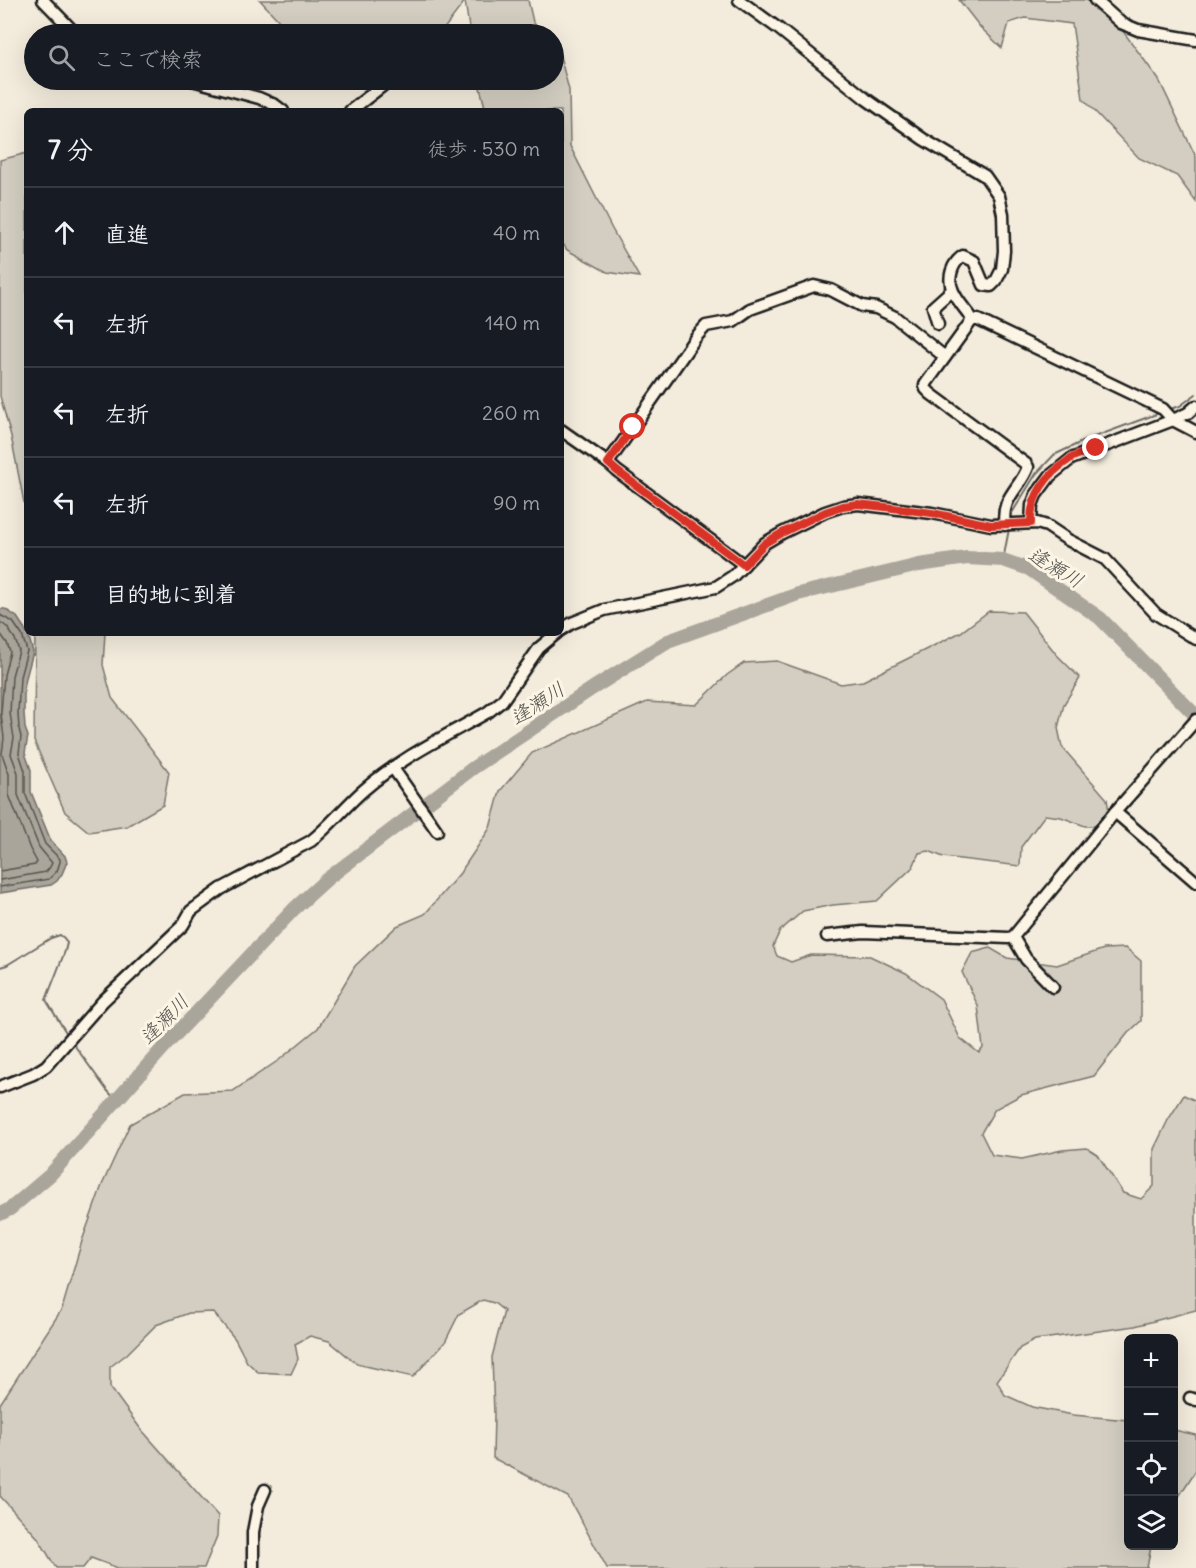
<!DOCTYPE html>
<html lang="ja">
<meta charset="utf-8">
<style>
body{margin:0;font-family:Delius,"Klee One",sans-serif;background:#242831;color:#f1f3f6}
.controls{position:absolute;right:18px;bottom:18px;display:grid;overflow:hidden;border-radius:9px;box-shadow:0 6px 24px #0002}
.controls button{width:54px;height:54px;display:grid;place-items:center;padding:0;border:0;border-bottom:2px solid #363941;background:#171b24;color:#f1f3f6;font:30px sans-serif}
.stop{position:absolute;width:18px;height:18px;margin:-14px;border:4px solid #d93025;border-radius:50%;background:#fff}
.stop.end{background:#d93025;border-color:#fff;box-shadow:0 2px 6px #0008}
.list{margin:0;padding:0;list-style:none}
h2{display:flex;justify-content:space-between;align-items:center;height:78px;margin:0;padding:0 24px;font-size:26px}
h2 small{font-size:20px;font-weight:400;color:#9ea1a6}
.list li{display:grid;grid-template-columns:39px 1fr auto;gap:18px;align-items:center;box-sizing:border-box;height:90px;padding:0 24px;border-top:2px solid #363941}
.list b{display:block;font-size:22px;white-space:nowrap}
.list em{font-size:20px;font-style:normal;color:#9ea1a6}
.icon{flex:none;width:33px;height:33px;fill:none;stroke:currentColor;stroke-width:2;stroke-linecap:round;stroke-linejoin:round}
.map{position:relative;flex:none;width:1196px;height:1568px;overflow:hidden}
.search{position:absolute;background:#171b24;box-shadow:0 6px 24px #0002;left:24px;top:24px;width:540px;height:66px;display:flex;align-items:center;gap:15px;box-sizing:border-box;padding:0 21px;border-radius:33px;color:#9ea1a6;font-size:22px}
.panel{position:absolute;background:#171b24;box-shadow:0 6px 24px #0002;left:24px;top:108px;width:540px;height:528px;border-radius:9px}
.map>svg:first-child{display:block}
</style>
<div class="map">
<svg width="1196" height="1568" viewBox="0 0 1196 1568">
<rect width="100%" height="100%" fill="#f3ecdd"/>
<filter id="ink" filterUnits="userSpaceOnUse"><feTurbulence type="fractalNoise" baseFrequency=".0167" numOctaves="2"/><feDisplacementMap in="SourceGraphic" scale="12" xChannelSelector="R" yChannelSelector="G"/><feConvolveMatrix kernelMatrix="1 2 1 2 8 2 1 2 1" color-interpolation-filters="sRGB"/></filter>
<g filter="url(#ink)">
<!-- green -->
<g fill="#d3cec1" stroke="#78756e" stroke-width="1.5">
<polygon points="260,0 528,0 533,22 544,34 470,34 465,1 440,34 291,34"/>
<polygon points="959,0 1100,0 1159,80 1196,157 1196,202 1177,176 1139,158 1083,99 1072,24 1025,18 1009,23 1002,48 980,27"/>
<polygon points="554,45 559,52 569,90 570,146 612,229 639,277 607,272 567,250 561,241 561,111 486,111 478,80 554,80"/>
<polygon points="27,153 27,518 11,436 0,396 0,160"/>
<polygon points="989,611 1023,612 1057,655 1080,678 1064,704 1058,728 1062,747 1107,799 1109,811 1100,826 1085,826 1061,817 1045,815 1021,847 1020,866 943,857 929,851 919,853 913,867 877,901 833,905 803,911 780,931 773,946 777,956 791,962 811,955 870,956 906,973 941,999 960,1038 979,1053 983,1048 978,1006 962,972 972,953 990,948 1007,958 1057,965 1104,949 1126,948 1141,961 1141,1021 1128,1033 1094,1076 1021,1095 995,1109 981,1133 992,1155 1022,1159 1062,1150 1087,1148 1098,1155 1123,1193 1141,1199 1154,1186 1154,1149 1168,1120 1184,1095 1196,1101 1196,1310 1135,1326 1035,1340 1020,1348 997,1381 1005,1395 1032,1407 1073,1415 1128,1420 1128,1546 1151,1546 1147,1568 607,1568 568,1497 493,1458 494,1414 492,1357 504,1311 494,1303 483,1300 459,1314 445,1342 413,1377 357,1364 329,1341 310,1336 295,1344 298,1359 291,1374 258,1372 247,1362 235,1339 213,1312 189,1313 156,1325 127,1354 110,1367 110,1387 140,1428 218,1516 217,1536 204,1568 118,1568 91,1558 83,1568 56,1568 38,1538 0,1496 0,1404 62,1309 82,1241 102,1185 130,1124 185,1093 233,1091 279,1060 318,1028 355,966 397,926 425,914 460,873 490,828 500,791 532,753 647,702 696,705 727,675 744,663 777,661 841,684 863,681 961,632"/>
<polygon points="35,633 105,633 103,665 112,698 169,772 163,805 127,826 89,832 65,812 34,741"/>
<polygon points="1174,1430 1196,1435 1196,1470 1174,1504"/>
</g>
<!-- water -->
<polygon fill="#aaa59b" stroke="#716e68" stroke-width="1.5" points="0,609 5,609 17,617 28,634 33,652 26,678 24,689 24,713 25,728 28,736 25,753 31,770 31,792 51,841 65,856 67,862 62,874 57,881 51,885 0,893"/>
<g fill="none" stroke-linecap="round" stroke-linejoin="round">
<!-- shore -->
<g stroke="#55534f" stroke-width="1.5">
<polyline points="0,615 13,622 22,635 27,651 20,677 18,713 19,729 21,737 19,753 25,771 25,793 45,844 60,859 60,862 57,871 49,879 0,887"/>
<polyline points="0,622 7,627 15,639 19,651 12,676 10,713 14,738 11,754 18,773 18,795 39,847 52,863 50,867 46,872 0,880"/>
<polyline points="0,633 7,643 10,652 4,675 1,713 4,738 2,754 9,774 9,795 30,849 37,862 35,865 0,871"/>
</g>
<!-- stream -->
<g stroke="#716e68" stroke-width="2">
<polyline points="1170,409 1180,406 1196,394"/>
<polyline points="1011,520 1012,513 1036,474 1054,455 1086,440 1162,412"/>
<polyline points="1003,560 1009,529"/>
<polyline points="0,967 7,965 51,938 60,935 64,938 67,943 65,951 46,1000 67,1034"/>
<polyline points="72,1042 106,1089 116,1100"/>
</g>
<!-- river -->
<polyline stroke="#aaa59b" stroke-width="14" points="0,1214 10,1209 50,1175 164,1047 294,909 327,879 473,768 593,688 668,641 798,594 919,565 967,558 1003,560 1029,569 1100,618 1196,716"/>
<defs>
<g id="minor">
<polyline points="43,0 76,34"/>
<path d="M739,0l40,29 87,70 57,40 62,37 14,20 4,18 1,37 -2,18 -6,12 -5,5 -7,-1 -10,-24 -11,-5c-11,7 -16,22 -10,35 4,10 14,20 20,29"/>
<polyline points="1095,0 1121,23 1138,30 1196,40"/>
<polyline points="192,80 259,98 275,105 283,111"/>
<polyline points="350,111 390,80"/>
<polyline points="938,324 933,307 952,290"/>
<polyline points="561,430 608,463 617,471 744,565"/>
<polyline points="608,463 696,337 706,326 733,321 750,309 814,286 831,290 862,306 876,308 895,317 945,357"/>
<polyline points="1031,523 1032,505 1036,495 1050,476 1071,459 1173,420 1188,413 1196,406"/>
<path d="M1005,525c-5,-27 15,-36 23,-58l-2,-3 -95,-70 -5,-5 -1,-4 47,-65h6l185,89 10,11 23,12"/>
<polyline points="561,630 572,623 604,610 716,587 733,576 765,543 782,533 825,512 843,506 858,504 932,513 991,525 1037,523 1047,526 1068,540 1105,559 1156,614 1196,639"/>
<polyline points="393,768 437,831"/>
<polyline points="1115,812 1196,882"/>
<polyline points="827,936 863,932 1008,938 1013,937 1115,812 1196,720"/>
<polyline points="1013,937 1026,959 1053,987"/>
<path d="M0,1087l33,-13 13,-8 57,-65 80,-76 8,-14 30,-22 90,-48c20,-16 35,-36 54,-52 37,-32 81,-53 123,-77l14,-11 37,-53 18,-15"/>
<polyline points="1190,1398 1196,1400"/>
<polyline points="253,1568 253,1532 258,1506 265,1490"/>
</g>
</defs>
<!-- minor casing -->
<use href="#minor" stroke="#1c1c1c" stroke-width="15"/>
<!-- minor -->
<use href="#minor" stroke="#fcf5e5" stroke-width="10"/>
</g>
</g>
<g fill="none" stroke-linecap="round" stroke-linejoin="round" filter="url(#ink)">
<!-- route -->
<path stroke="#d93025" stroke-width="8" d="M633,427l-25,36 9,8 127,94 21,-22 17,-10 43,-21 18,-6 15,-2 27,3 47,6 59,12 40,-2c-1,-27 16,-49 39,-64 7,-5 18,-7 26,-11"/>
</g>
<g text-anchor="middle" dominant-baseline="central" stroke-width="6" stroke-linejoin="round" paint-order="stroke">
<!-- water labels -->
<g font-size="20" font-style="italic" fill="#55534f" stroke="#fcf5e5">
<text transform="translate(1056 567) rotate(31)">逢瀬川</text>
<text transform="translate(537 703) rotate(-33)">逢瀬川</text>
<text transform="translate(164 1019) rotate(-46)">逢瀬川</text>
</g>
</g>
</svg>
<div class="controls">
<button>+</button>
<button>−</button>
<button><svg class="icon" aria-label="locate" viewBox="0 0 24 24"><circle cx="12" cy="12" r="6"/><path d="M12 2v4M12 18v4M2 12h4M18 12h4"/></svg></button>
<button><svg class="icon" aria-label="layers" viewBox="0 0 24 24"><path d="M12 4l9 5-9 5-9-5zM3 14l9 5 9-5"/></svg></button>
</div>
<div class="stop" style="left:633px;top:427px"></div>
<div class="stop end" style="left:1096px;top:448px"></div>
<div class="search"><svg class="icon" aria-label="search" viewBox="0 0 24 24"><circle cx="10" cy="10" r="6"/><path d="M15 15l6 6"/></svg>ここで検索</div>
<section class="panel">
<h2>7 分<small>徒歩 · 530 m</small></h2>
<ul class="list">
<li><svg class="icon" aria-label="ahead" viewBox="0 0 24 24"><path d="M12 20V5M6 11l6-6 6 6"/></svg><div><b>直進</b></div><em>40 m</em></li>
<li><svg class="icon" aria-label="left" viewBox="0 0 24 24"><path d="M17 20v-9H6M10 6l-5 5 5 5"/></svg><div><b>左折</b></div><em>140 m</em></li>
<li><svg class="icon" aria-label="left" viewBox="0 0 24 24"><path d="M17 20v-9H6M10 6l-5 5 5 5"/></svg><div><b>左折</b></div><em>260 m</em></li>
<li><svg class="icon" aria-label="left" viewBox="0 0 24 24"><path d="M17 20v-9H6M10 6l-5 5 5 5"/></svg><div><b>左折</b></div><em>90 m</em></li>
<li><svg class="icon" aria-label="arrive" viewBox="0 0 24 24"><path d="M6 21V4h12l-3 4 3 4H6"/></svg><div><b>目的地に到着</b></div></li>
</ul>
</section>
</div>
